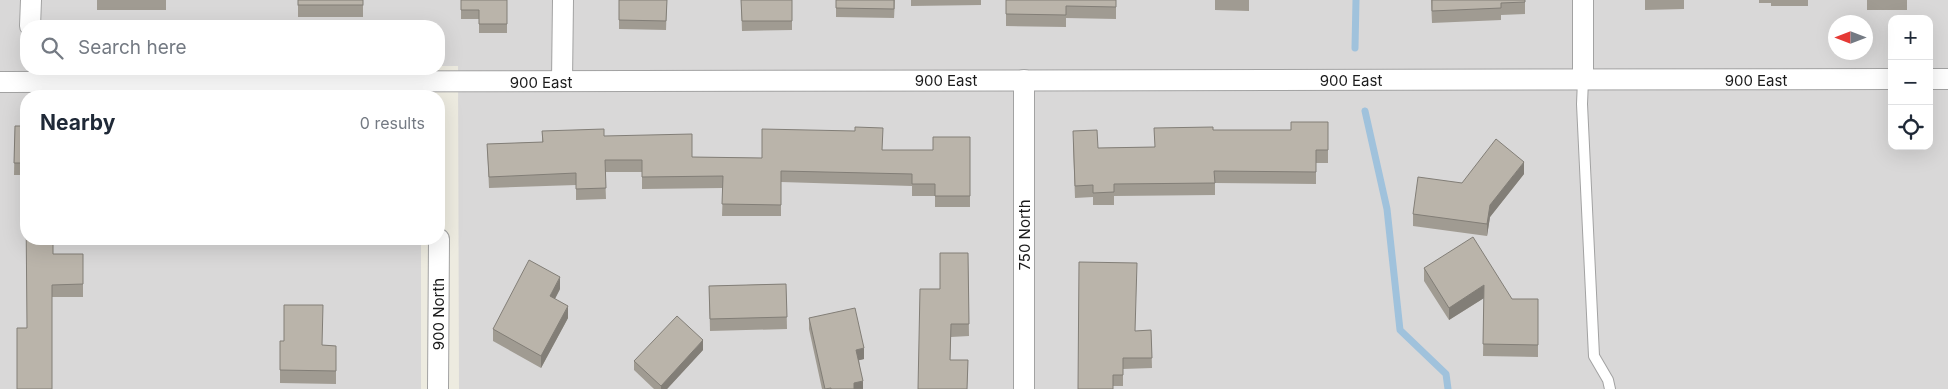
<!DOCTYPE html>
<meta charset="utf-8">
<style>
body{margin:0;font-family:Inter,sans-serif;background:#f6f6f7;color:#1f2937}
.controls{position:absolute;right:15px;top:15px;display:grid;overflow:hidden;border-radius:10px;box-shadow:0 5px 20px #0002}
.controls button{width:45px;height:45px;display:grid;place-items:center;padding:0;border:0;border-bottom:1px solid #e0e1e3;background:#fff;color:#1f2937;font:25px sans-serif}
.compass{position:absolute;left:1828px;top:15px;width:45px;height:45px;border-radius:50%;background:#fff;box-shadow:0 5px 20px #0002;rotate:270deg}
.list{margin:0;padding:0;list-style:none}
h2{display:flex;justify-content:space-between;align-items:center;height:65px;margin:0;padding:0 20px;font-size:21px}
h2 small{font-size:16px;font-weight:400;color:#747a83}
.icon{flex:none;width:28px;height:28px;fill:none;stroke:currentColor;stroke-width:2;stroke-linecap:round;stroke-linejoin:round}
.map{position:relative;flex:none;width:1948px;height:389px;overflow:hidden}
.search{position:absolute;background:#fff;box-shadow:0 5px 20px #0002;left:20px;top:20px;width:425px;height:55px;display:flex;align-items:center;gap:12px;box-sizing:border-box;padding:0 18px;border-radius:20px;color:#747a83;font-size:19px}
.panel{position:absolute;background:#fff;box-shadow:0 5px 20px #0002;left:20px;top:90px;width:425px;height:155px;border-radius:20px}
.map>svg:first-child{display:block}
</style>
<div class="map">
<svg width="1948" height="389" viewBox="0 0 1948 389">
<rect width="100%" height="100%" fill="#edebe0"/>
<!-- residential -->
<path fill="#d9d8d8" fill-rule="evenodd" d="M0,0h1948v389h-1489l-1,-323h-19v-40h-413v43h346l1,27h-347v143h395v150h-421zM1892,19h37v127h-37zM1836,22h30v30h-30z"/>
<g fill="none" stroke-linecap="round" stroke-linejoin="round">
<!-- stream -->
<g stroke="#a0c2dc" stroke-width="7">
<polyline points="1355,48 1356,0"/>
<polyline points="1365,111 1387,209 1400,330 1446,374 1448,389"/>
</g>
<defs>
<polyline id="lane" points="1583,80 1582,104 1594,356 1608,380 1610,389"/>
<g id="street">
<polyline points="30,26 31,0"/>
<polyline points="1929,79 1948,79"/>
<polyline points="1024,80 1024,389"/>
<polyline points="1583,80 1583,0"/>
<polyline points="562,81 563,0"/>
<polyline points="0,82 1892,79"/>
<polyline points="438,389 439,239"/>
</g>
</defs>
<!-- lane casing -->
<use href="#lane" stroke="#a2a2a2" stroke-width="12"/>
<!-- street casing -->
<use href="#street" stroke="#a2a2a2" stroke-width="22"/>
<!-- lane -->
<use href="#lane" stroke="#fff" stroke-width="10"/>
<!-- street -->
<use href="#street" stroke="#fff" stroke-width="20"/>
</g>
<!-- wall -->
<g fill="#a09b92">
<rect x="97" y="0" width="69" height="10"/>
<rect x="298" y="0" width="65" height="17"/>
<polygon points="461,0 507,0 507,33 479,33 479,19 461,19"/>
<polygon points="619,0 667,0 666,30 619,29"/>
<polygon points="741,0 792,0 792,30 742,31"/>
<polygon points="836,0 895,0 894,18 836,17"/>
<polygon points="911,0 981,0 981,5 911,6"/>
<polygon points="1006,0 1116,0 1116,19 1066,18 1066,27 1006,26"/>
<polygon points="1215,0 1249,0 1249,11 1215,10"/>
<polygon points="1431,0 1525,0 1525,14 1501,15 1501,20 1432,23"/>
<polygon points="1645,0 1684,0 1684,9 1645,10"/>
<polygon points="1759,0 1808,0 1808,6 1771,6 1771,3 1759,3"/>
<rect x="1867" y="0" width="40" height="10"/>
<polygon points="1328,122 1328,163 1316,163 1316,184 1215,183 1215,195 1114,196 1114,205 1093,205 1093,197 1075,198 1073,143 1098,148 1154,147 1213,130 1291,130"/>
<polygon points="15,126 26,126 26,175 14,175"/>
<polygon points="542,131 604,136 692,157 762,158 883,150 933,150 970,137 970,207 935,207 935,196 912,196 912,186 781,182 781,216 722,216 723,188 642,189 642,172 605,172 606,199 576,200 576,185 489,188 487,144 542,142"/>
<polygon points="1524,174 1490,217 1487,236 1413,226 1413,214 1462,183"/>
<polygon points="968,253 969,336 951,337 950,360 968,360 967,389 918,389 940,289"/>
<polygon points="53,254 83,254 83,297 52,297 27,328"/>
<polygon points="1424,268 1512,299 1538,299 1538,357 1483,356 1484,298 1449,320 1424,281"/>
<polygon points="786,284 787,329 710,331 709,286"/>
<polygon points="560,289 555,299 568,318 541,368 493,341 493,329"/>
<polygon points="809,318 864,359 859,360 863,389 822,389 809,329"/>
<polygon points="1151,330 1152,368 1123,369 1123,386 1113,386 1078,389 1136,331"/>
<polygon points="280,341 322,345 336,346 336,384 280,383"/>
<polygon points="703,350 667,389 654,389 634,370 634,361"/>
</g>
<!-- shaded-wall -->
<g fill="#827e77">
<polygon points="1524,162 1524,174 1490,217 1487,236 1487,224 1490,205"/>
<polygon points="560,277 560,289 550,308 550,296"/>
<polygon points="1484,285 1484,298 1449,320 1449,308"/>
<polygon points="568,306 568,318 541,368 541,356"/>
<polygon points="703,340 703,350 667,389 661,389 661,386"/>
<polygon points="864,348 864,359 856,361 856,350"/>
<polygon points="863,381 863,389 854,389 854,383"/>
</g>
<!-- building -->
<g fill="#bab4aa" stroke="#827e77">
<rect x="298" y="0" width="65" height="5"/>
<polygon points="461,0 507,0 507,24 479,24 479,10 461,10"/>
<polygon points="619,0 667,0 666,21 619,20"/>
<polygon points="741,0 792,0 792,21 742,21"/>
<polygon points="836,0 894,0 894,9 836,8"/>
<polygon points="1006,0 1116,0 1116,7 1066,6 1066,15 1006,14"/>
<polygon points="1432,0 1525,0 1525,2 1501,3 1501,8 1432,11"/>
<polygon points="1291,122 1328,122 1328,150 1316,150 1316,172 1214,171 1215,183 1114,184 1114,192 1093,193 1093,185 1075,186 1073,131 1097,130 1098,148 1155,147 1154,128 1213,127 1213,130 1291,130"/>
<polygon points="15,126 26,126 26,163 14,163"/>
<polygon points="855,127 883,128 882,150 933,150 933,137 970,137 970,196 935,196 935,184 912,184 912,174 781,171 781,205 722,204 723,176 642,177 642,160 605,160 606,188 576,189 576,173 489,177 487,144 543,142 542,131 604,129 604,136 692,134 692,157 762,158 762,129 855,131"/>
<polygon points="1496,139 1524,162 1490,205 1487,224 1413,214 1418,177 1462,183"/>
<polygon points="26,210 26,239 53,239 53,254 83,254 83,284 52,285 52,389 17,389 17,328 27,328"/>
<polygon points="1473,237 1512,299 1538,299 1538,345 1483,344 1484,285 1449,308 1424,268"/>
<polygon points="940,253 968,253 969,324 951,324 950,360 968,360 967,389 918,389 920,289 940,289"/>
<polygon points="529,260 560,277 550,296 568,306 541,356 493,329"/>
<polygon points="1079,262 1137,263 1135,331 1151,330 1152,358 1123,358 1123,375 1113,375 1113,389 1078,389"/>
<polygon points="786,284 787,317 710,319 709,286"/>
<polygon points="284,305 323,305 322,345 336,346 336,371 280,370 280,341 284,341"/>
<polygon points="855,308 864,348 856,350 863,381 854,383 854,389 831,389 831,388 825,389 809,318"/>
<polygon points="677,316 703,340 661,386 634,361"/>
</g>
<g text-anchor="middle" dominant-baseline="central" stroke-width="4" stroke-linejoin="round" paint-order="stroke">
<!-- street labels -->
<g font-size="15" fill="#1b1b1b" stroke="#fff">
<text x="946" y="80">900 East</text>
<text x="1351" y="80">900 East</text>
<text x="1756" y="80">900 East</text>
<text x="541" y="82">900 East</text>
<text transform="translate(1024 235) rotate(-90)">750 North</text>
<text transform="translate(438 314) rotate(-90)">900 North</text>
</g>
</g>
</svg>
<div class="controls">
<button>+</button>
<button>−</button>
<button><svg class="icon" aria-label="locate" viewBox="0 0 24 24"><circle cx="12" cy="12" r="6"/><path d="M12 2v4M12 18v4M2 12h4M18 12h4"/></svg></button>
</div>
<svg class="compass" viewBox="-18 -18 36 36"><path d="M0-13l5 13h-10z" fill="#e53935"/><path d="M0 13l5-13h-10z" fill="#747a83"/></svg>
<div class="search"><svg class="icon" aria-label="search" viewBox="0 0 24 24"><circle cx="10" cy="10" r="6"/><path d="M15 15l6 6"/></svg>Search here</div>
<section class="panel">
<h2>Nearby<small>0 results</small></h2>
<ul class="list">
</ul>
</section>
</div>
